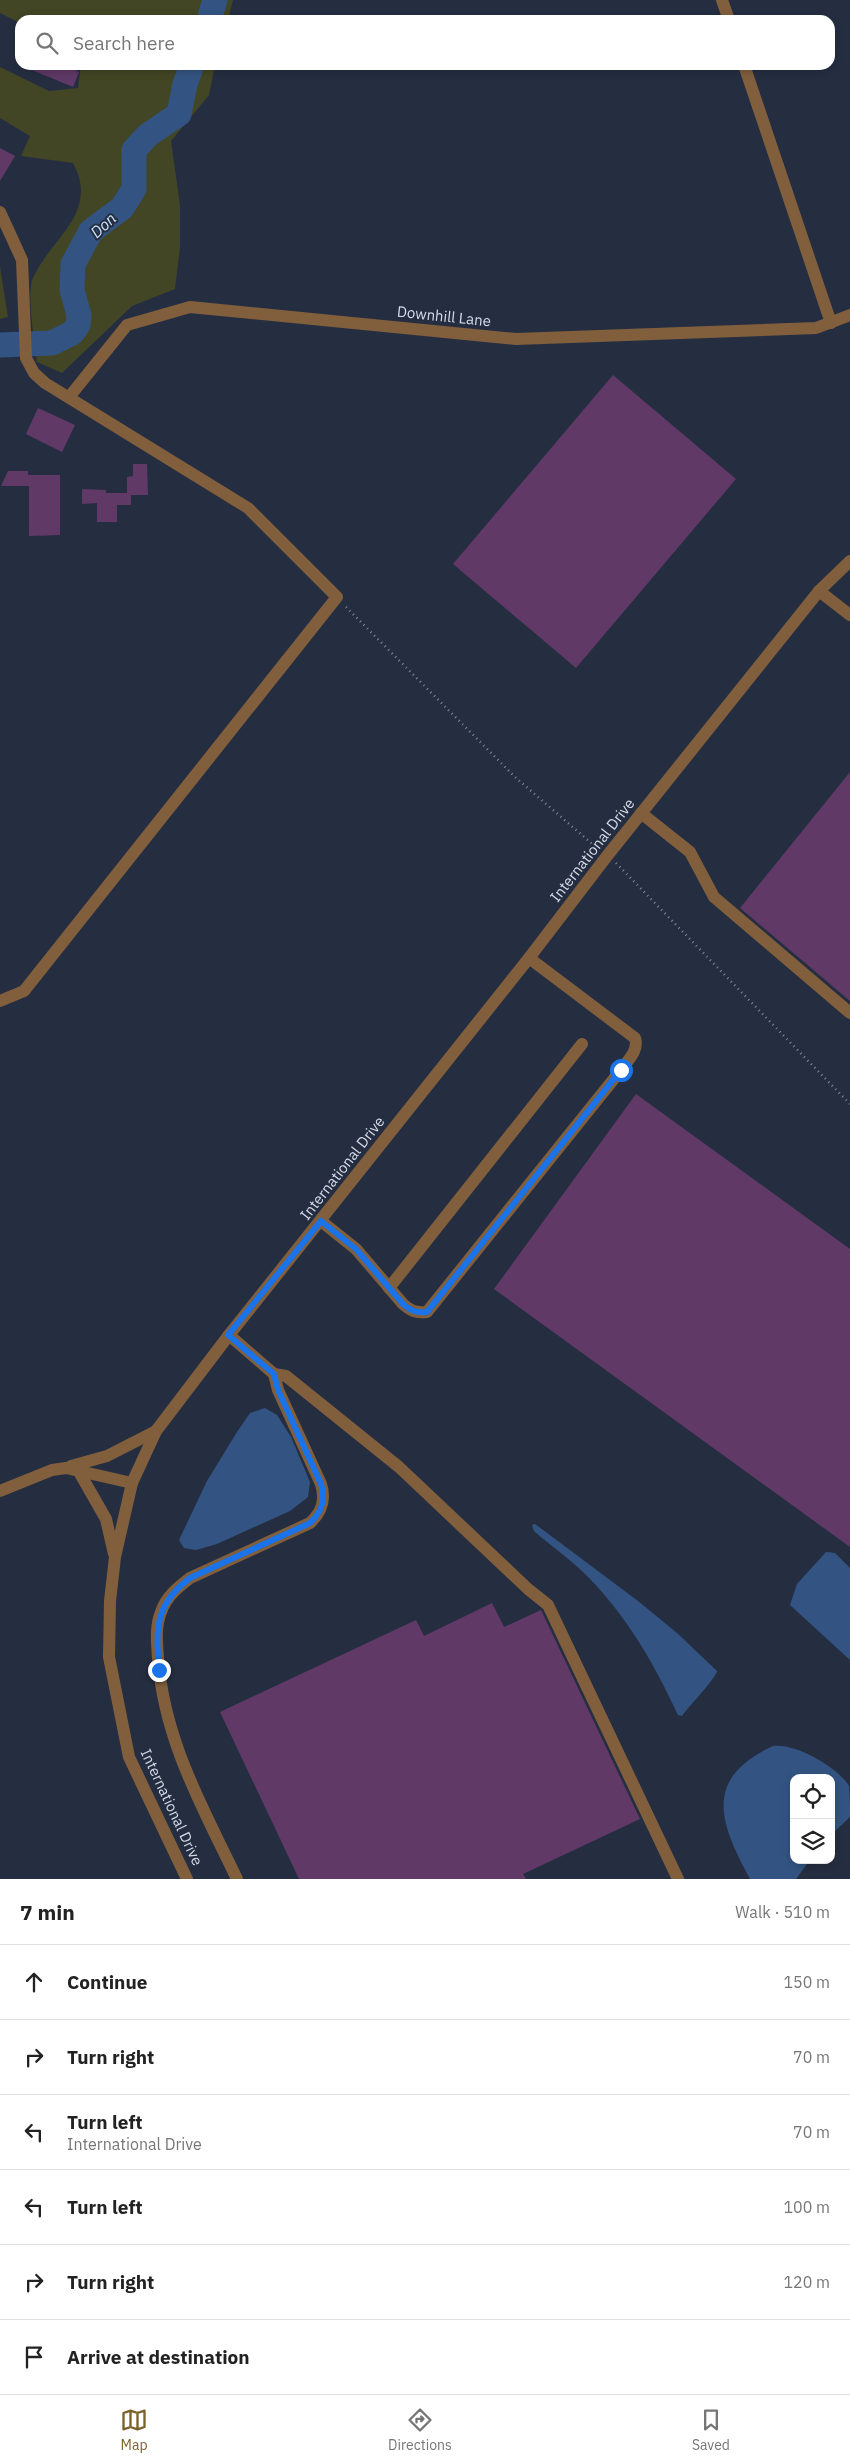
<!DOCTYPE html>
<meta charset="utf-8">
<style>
body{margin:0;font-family:"IBM Plex Sans",sans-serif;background:#f6f6f6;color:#222}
.controls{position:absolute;right:15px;bottom:15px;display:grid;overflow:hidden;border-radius:10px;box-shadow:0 2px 8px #0003}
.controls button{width:45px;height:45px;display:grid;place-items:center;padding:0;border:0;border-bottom:1px solid #e0e0e0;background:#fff;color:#222;font:25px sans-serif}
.stop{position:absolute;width:15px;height:15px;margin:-11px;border:4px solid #1a73e8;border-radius:50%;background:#fff}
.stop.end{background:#1a73e8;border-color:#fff;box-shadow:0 1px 5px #0008}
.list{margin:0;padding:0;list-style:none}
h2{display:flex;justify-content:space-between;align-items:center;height:65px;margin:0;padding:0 20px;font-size:21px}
h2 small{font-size:16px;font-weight:400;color:#767676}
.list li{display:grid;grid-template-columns:32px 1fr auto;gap:15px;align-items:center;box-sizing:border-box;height:75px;padding:0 20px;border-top:1px solid #e0e0e0}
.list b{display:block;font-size:19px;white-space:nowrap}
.list p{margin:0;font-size:16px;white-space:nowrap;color:#767676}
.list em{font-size:16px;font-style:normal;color:#767676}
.icon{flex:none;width:28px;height:28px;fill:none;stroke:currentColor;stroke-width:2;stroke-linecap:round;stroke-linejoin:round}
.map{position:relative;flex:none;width:850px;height:1879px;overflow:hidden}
.search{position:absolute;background:#fff;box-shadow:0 2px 8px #0003;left:15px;right:15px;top:15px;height:55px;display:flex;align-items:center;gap:12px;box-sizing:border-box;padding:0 18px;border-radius:15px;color:#767676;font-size:19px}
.sheet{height:515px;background:#fff}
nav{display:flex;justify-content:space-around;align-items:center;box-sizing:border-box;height:70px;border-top:1px solid #e0e0e0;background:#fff;font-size:14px;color:#767676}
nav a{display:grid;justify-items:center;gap:2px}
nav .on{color:#7b602b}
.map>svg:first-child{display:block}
</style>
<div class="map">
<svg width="850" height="1879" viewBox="0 0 850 1879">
<rect width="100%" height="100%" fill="#252e41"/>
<!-- green -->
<g fill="#424624">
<polygon points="0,0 233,0 228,20 20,20 20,23 0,13"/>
<path d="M81,65h134l-6,30 -38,46 9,64v42l-5,42 -43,17 -70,67 -25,-11c-2,-17 -11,-71 -4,-84 18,-40 67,-65 40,-115l-52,-7 9,-20 -30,-18v-51l49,24 29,-3z"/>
<polygon points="0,267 8,317 0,319"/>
</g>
<!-- water -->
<g fill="#335482">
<polygon points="265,1408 277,1415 291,1437 310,1482 308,1497 290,1511 217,1544 196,1550 184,1548 179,1540 207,1481 237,1432 250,1413"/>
<path d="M535,1524l103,77 39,32 40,38c0,6 -29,36 -35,45l-4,-1c-23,-50 -50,-97 -89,-137 -17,-18 -37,-31 -55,-47l-2,-6z"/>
<polygon points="826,1552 835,1553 850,1568 850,1660 790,1605 797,1584"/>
<path d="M773,1746c22,-3 65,21 76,40 1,7 1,23 1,31l-19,18v-57h-37v82h16l-14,19h-46c-30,-56 -48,-100 23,-133z"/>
</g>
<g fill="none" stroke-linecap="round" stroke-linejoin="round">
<!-- river -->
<g stroke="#335482" stroke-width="25">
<polyline points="209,20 215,0"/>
<polyline points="0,345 52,343 72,333 78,325 79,315 72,290 73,264 91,231 122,208 134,189 134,150 148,135 179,114 185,84 192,65"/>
</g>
</g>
<!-- building -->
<g fill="#603966">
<polygon points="20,65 63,65 79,72 73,87"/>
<polygon points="0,148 15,156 0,181"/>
<polygon points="613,375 736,479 576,668 453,564"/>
<polygon points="38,408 75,425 62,452 26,434"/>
<polygon points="133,464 147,464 148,495 131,495 131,505 117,505 117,522 97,522 97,503 82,504 82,489 106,490 106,493 127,493 127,477 133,476"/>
<polygon points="8,471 28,471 28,475 60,475 60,535 29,536 29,486 1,486"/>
<polygon points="850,772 850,1001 740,908"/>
<polygon points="636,1094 850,1249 850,1547 494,1289"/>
<polygon points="492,1603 504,1627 541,1610 640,1819 523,1874 526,1879 299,1879 220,1712 416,1620 424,1636"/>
</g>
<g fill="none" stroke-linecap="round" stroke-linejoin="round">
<!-- path -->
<g stroke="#838b9a" stroke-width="2.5" stroke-dasharray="1 4" stroke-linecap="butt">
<polyline points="346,607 515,777 598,849"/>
<polyline points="616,863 850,1104"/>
</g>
<!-- minor -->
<g stroke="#815f3d" stroke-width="12">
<polyline points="722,0 729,20"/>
<polyline points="744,65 831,323"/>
<polyline points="0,212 22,260 26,358 34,373 45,383 248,508 337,597 24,991 0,1001"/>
<polyline points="70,396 127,325 190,307 516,339 816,328 850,315"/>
<polyline points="819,591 850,615"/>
<polyline points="641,813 690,852 714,897 850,1013"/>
<path d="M321,1221l35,28 47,55c8,7 13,9 24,8l194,-242c7,-10 18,-19 14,-32l-106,-80"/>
<polyline points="389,1288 582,1044"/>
<polyline points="229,1335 274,1374 286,1376 399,1467 528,1589 548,1605 678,1879"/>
<polyline points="71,1466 107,1456 156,1431"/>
<polyline points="78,1470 106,1519 114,1554"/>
<polyline points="0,1491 52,1470 66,1468 132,1483"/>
<polyline points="187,1879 129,1757 109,1657 110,1601 115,1557 132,1483 156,1431 229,1335 529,958 607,856 819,591 850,561"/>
<path d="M237,1879c-35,-73 -73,-139 -79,-221 -1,-15 -3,-31 3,-46 5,-15 16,-24 29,-34l120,-55c12,-11 16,-23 11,-39l-43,-94 -4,-16"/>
</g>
</g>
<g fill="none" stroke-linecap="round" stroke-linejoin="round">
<!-- route -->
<path stroke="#1a73e8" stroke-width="6" d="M159,1670c-3,-41 -5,-65 31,-92l120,-55c12,-11 16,-23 11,-39l-43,-94 -4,-16 -46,-39 93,-114 35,28 47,55c8,7 13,9 24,8l194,-242"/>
</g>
<g text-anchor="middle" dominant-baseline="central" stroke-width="4" stroke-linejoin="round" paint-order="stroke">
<!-- street labels -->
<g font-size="15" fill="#d5dce8" stroke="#252e41">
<text transform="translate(444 316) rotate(6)">Downhill Lane</text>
<text transform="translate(592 850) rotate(-52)">International Drive</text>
<text transform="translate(342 1168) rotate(-52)">International Drive</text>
<text transform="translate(172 1807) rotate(65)">International Drive</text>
</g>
<!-- water labels -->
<g font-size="16" font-style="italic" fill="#cce1fe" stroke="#252e41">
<text transform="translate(103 225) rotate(-43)">Don</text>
</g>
</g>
</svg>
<div class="controls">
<button><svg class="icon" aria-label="locate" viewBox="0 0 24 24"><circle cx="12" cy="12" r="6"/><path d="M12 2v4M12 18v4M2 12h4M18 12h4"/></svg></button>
<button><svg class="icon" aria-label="layers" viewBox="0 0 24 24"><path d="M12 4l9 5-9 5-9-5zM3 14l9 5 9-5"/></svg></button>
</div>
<div class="stop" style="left:621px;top:1070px"></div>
<div class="stop end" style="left:159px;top:1670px"></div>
<div class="search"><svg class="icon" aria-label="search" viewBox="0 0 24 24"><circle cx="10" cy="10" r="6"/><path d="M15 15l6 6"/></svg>Search here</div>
</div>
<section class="sheet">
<h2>7 min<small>Walk · 510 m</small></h2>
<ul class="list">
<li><svg class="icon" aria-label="ahead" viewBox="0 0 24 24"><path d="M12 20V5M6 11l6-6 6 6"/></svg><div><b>Continue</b></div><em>150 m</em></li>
<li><svg class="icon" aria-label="right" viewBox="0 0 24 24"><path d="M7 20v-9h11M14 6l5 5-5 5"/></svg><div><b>Turn right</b></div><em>70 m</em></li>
<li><svg class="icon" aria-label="left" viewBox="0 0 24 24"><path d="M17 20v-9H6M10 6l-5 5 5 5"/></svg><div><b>Turn left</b><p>International Drive</p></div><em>70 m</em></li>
<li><svg class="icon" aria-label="left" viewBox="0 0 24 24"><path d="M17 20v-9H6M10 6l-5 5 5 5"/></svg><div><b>Turn left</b></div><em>100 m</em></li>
<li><svg class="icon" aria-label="right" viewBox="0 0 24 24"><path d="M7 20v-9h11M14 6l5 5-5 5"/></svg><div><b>Turn right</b></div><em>120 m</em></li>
<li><svg class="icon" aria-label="arrive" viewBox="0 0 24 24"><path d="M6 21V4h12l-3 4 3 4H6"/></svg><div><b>Arrive at destination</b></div></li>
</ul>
</section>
<nav>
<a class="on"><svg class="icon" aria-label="map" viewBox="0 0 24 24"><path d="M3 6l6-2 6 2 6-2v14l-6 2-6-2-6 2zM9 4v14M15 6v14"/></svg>Map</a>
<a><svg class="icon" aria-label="directions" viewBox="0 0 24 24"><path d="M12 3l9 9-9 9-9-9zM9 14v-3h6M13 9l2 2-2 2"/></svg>Directions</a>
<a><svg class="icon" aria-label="saved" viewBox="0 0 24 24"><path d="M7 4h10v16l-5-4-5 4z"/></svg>Saved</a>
</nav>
